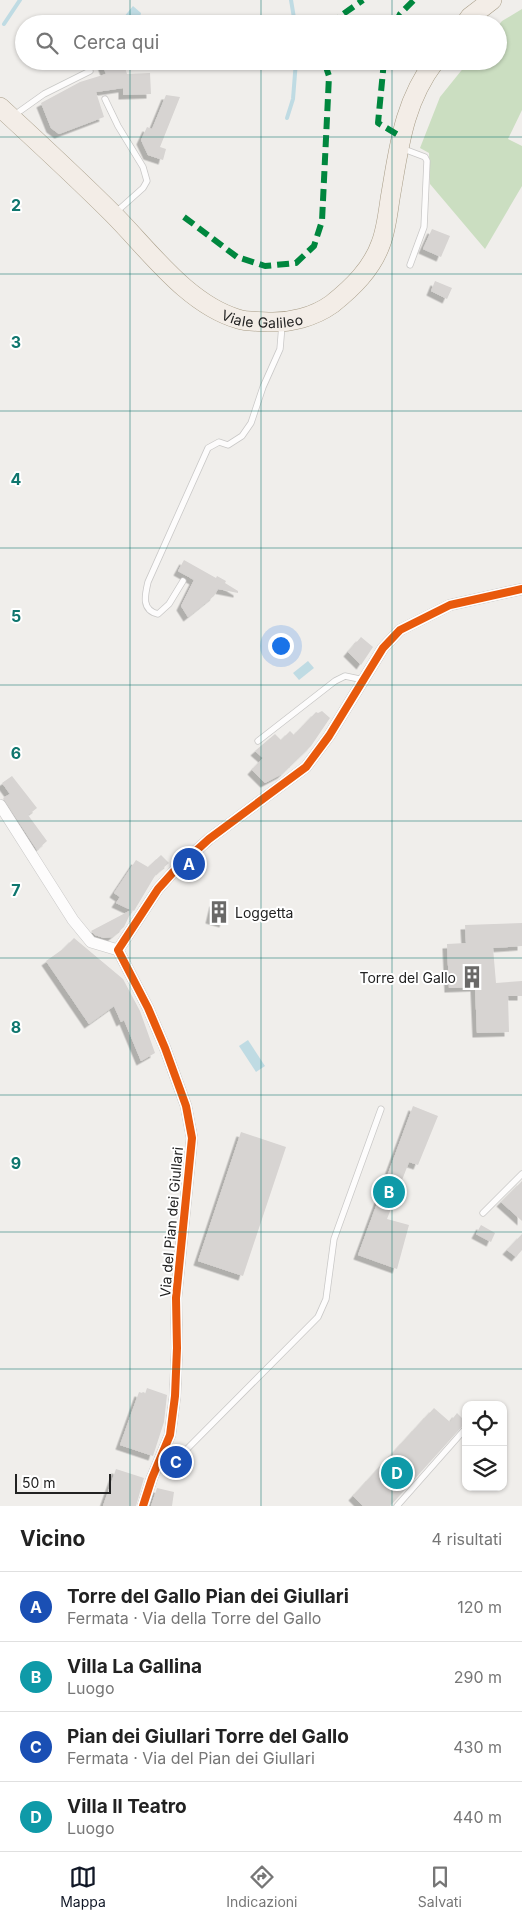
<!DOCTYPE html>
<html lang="it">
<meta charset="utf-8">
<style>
body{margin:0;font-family:Inter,sans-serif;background:#f2f2f2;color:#222}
.controls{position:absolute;right:15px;bottom:15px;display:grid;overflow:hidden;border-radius:10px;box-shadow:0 1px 4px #0004}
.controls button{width:45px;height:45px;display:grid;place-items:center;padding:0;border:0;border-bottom:1px solid #e0e0e0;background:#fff;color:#222;font:25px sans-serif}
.scale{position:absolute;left:15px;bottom:12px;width:96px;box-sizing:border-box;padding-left:5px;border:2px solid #222;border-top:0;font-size:14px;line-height:18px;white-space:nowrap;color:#222;-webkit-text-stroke:4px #fff;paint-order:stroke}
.you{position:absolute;left:280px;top:645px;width:18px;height:18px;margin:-12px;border:4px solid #fff;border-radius:50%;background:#1a73e8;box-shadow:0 0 0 8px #1a73e833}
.badge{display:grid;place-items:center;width:32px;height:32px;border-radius:50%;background:#111827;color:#fff;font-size:16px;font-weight:700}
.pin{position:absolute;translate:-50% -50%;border:2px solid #fff;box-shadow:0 1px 5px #0006}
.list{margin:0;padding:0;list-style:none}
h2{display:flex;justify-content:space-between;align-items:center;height:65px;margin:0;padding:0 20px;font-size:21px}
h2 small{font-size:16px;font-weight:400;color:#767676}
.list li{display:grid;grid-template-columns:32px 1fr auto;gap:15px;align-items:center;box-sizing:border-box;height:70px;padding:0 20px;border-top:1px solid #e0e0e0}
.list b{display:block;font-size:19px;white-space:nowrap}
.list p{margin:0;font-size:16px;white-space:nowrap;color:#767676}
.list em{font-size:16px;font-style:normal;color:#767676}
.icon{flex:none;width:28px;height:28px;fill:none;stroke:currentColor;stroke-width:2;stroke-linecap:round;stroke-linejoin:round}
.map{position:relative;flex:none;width:522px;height:1506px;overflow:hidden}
.search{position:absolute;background:#fff;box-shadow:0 1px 4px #0004;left:15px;right:15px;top:15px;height:55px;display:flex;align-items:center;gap:12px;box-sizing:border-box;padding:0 18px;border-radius:28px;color:#767676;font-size:19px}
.sheet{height:345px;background:#fff}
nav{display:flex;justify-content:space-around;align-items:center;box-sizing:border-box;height:70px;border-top:1px solid #e0e0e0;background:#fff;font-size:14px;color:#767676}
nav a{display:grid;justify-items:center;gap:2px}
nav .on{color:#111827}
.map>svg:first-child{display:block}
</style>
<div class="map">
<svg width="522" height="1506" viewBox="0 0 522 1506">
<defs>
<filter id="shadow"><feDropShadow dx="-4.5" dy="4.5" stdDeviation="0" flood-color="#0004"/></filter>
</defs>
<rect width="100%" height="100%" fill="#f0eeeb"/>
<!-- forest -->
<polygon fill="#cbdec1" points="522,9 522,110 508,139 522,146 522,186 485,249 430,184 429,153 420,148 440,97 469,61 498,61 498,26 502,21"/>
<!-- water -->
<g fill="#bfdbe3">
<polygon points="133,6 141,13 140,17 144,20 141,24 139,22 118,24"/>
<polygon points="308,661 314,668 299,680 293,673"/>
<polygon points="248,1040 265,1066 256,1072 239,1046"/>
</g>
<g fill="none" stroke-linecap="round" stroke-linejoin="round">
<!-- stream -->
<g stroke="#bfdbe3" stroke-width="4">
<polyline points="291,0 295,24"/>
<polyline points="4,24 20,0"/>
<polyline points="287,118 293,99 296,61"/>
</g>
</g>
<!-- building -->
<g fill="#d7d4d2" filter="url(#shadow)">
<polygon points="101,61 123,61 127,74 150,73 151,94 123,95 123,88 96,92 104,117 59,134 51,128 41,103 80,82 106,74"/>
<polygon points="166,95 180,97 160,147 166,149 163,160 148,155 141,140 147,127 152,129"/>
<polygon points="432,229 450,236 441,257 423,249"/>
<polygon points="435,281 452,288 447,299 431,291"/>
<polygon points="184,560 216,578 217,576 226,581 225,583 238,591 238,593 218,589 214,596 188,617 181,606 194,580 178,571"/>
<polygon points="361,637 373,647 361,665 348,652"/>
<polygon points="322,711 330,718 311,746 282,774 265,783 252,770 263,758 255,751 275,734 281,740 290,731 294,735 316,712 318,713"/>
<polygon points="12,776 37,808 28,815 47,841 37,850 3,798 10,794 2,783"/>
<polygon points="161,855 169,863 156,874 134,911 132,910 124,927 112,937 104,938 95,935 91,931 131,910 116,903 120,897 114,893 136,860 148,867"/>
<polygon points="214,902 228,905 224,923 210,919"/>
<polygon points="522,923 522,946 493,948 496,983 522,981 522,996 508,996 509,1032 477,1033 475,987 449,988 447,944 466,943 465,925"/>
<polygon points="74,938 123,979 140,1011 155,1053 141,1061 124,1020 121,1022 114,1006 89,1024 46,961 63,949"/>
<polygon points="413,1106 438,1116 418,1165 409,1162 387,1219 409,1225 397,1269 358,1255"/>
<polygon points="241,1132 286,1147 243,1276 198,1261"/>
<polygon points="522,1181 522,1221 501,1202"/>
<polygon points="481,1225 495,1233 491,1242 476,1234"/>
<polygon points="522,1234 522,1250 516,1257 507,1250"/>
<polygon points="147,1388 167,1395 164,1422 153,1456 120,1445 139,1392 145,1394"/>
<polygon points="434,1408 450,1422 457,1413 466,1422 390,1506 363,1506 353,1496"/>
<polygon points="116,1469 144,1478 136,1506 103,1506"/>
<polygon points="157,1488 174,1492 172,1506 151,1506"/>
</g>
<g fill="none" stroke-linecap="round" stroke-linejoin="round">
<defs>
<g id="service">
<polyline points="105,99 118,126 143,167 147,181 143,188 115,213"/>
<polyline points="13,116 44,94 90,71"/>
<polyline points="401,148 425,157 427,161 424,227 410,265"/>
<path d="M183,581l-14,23 -11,10c-17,-4 -13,-19 -10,-32l60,-134 11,-6 9,3 14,-9 9,-13 12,-36 17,-38 2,-24"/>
<polyline points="258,741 335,681 345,676 364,680"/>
<polyline points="483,1213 522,1174"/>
<polyline points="163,1454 174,1458 184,1452 318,1317 326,1299 334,1239 381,1109"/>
<polyline points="397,1506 466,1428"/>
</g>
<g id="minor">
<polyline points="0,805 73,920 91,942 118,950"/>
<polyline points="118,950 148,1008 165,1048 186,1106 192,1138 176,1298 177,1348 175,1396 170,1435 152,1478 143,1506"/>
<polyline points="118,950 158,889 176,869 209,839 306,767 329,736 383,648 400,630 450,605 522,589"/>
</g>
<g id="primary">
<polyline points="465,24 470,17 492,0"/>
<path id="s1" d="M0,107c38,35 76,70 112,106 37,37 75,91 126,106 9,3 20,2 30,3 22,1 46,-5 64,-18 20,-16 40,-35 49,-61 5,-13 7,-30 9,-44 9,-51 13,-96 45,-138"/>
</g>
</defs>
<!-- service casing -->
<use href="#service" stroke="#c9c8c7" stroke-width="7"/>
<!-- minor casing -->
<use href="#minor" stroke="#c9c8c7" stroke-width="12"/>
<!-- primary casing -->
<use href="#primary" stroke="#a79c86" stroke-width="20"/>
<!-- service -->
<use href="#service" stroke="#fdfcfc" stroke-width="5.5"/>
<!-- minor -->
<use href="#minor" stroke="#fdfcfc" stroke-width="11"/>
<!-- primary -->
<use href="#primary" stroke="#f3ede7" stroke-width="19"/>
<!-- quiet -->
<g stroke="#00873e" stroke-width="6" stroke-dasharray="12 6" stroke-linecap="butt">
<polyline points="329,24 363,0"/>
<polyline points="395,24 400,14 414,0"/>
<polyline points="384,61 378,123 400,136"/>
<polyline points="184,217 237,257 265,266 296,263 314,246 322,221 329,76 324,61"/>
</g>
<defs>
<polyline id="cycleway" points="143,1506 152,1478 170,1435 175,1396 177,1348 176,1298 192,1138 186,1106 165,1048 148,1008 118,950 158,889 176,869 209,839 306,767 329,736 383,648 400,630 450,605 522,589"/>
</defs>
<!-- cycleway casing -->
<use href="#cycleway" stroke="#fff" stroke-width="11"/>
<!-- cycleway -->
<use href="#cycleway" stroke="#e8590c" stroke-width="8"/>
</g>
<!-- grid -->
<path fill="none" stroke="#0f766e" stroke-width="1" stroke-opacity="0.55" d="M130,0v24M261,0v24M392,0v24M130,61v1445M261,61v1445M392,61v1445M0,137h522M0,274h522M0,411h522M0,548h522M0,685h522M0,821h522M0,958h522M0,1095h522M0,1232h522M0,1369h522"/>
<!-- icons -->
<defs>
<symbol id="building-bare" viewBox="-9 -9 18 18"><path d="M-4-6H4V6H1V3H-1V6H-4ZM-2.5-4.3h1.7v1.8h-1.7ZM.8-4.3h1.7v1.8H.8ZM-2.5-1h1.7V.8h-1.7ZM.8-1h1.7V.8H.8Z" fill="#6a6968" stroke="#fff" stroke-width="2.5" paint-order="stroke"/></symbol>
</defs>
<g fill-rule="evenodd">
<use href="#building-bare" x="203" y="896" width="32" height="32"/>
<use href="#building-bare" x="456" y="961" width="32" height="32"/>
</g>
<g text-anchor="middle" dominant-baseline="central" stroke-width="4" stroke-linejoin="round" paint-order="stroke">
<!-- street labels -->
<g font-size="14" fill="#222" stroke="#fff">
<text stroke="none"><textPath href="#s1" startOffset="345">Viale Galileo</textPath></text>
<text transform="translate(171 1222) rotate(-85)">Via del Pian dei Giullari</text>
</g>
<!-- poi labels -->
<g font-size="14" fill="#222" stroke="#fff" text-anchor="start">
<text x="235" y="912">Loggetta</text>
<text x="456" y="977" text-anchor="end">Torre del Gallo</text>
</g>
</g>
<g font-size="16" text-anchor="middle" font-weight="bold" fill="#0f766e" stroke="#fff" stroke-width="4" stroke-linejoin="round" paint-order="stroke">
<text x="16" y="211">2</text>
<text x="16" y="348">3</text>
<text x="16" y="485">4</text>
<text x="16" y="622">5</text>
<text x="16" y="759">6</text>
<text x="16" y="896">7</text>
<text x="16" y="1033">8</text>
<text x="16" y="1169">9</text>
</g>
</svg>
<div class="controls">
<button><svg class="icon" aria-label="locate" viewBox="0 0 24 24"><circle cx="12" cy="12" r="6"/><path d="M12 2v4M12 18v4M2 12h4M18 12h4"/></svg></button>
<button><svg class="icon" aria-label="layers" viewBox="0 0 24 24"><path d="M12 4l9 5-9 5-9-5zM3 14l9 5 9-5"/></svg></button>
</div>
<div class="scale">50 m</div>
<div class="you"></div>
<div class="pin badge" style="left:189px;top:864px;background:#1a4fb4">A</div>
<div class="pin badge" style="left:389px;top:1192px;background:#0f9aa8">B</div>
<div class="pin badge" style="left:176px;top:1462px;background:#1a4fb4">C</div>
<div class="pin badge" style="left:397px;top:1473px;background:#0f9aa8">D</div>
<div class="search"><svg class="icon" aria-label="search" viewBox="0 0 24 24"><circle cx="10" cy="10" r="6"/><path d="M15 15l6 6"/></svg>Cerca qui</div>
</div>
<section class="sheet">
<h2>Vicino<small>4 risultati</small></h2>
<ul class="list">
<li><span class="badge" style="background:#1a4fb4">A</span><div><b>Torre del Gallo Pian dei Giullari</b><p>Fermata · Via della Torre del Gallo</p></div><em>120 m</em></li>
<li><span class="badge" style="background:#0f9aa8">B</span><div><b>Villa La Gallina</b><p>Luogo</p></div><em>290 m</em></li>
<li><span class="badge" style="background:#1a4fb4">C</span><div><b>Pian dei Giullari Torre del Gallo</b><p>Fermata · Via del Pian dei Giullari</p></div><em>430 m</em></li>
<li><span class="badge" style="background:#0f9aa8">D</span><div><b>Villa Il Teatro</b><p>Luogo</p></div><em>440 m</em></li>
</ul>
</section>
<nav>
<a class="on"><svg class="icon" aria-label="map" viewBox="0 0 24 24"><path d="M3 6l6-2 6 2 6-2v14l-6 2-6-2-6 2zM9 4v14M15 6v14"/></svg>Mappa</a>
<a><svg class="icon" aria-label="directions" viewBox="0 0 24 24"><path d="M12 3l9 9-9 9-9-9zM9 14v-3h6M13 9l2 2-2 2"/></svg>Indicazioni</a>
<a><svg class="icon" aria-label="saved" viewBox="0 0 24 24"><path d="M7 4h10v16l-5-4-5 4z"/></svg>Salvati</a>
</nav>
